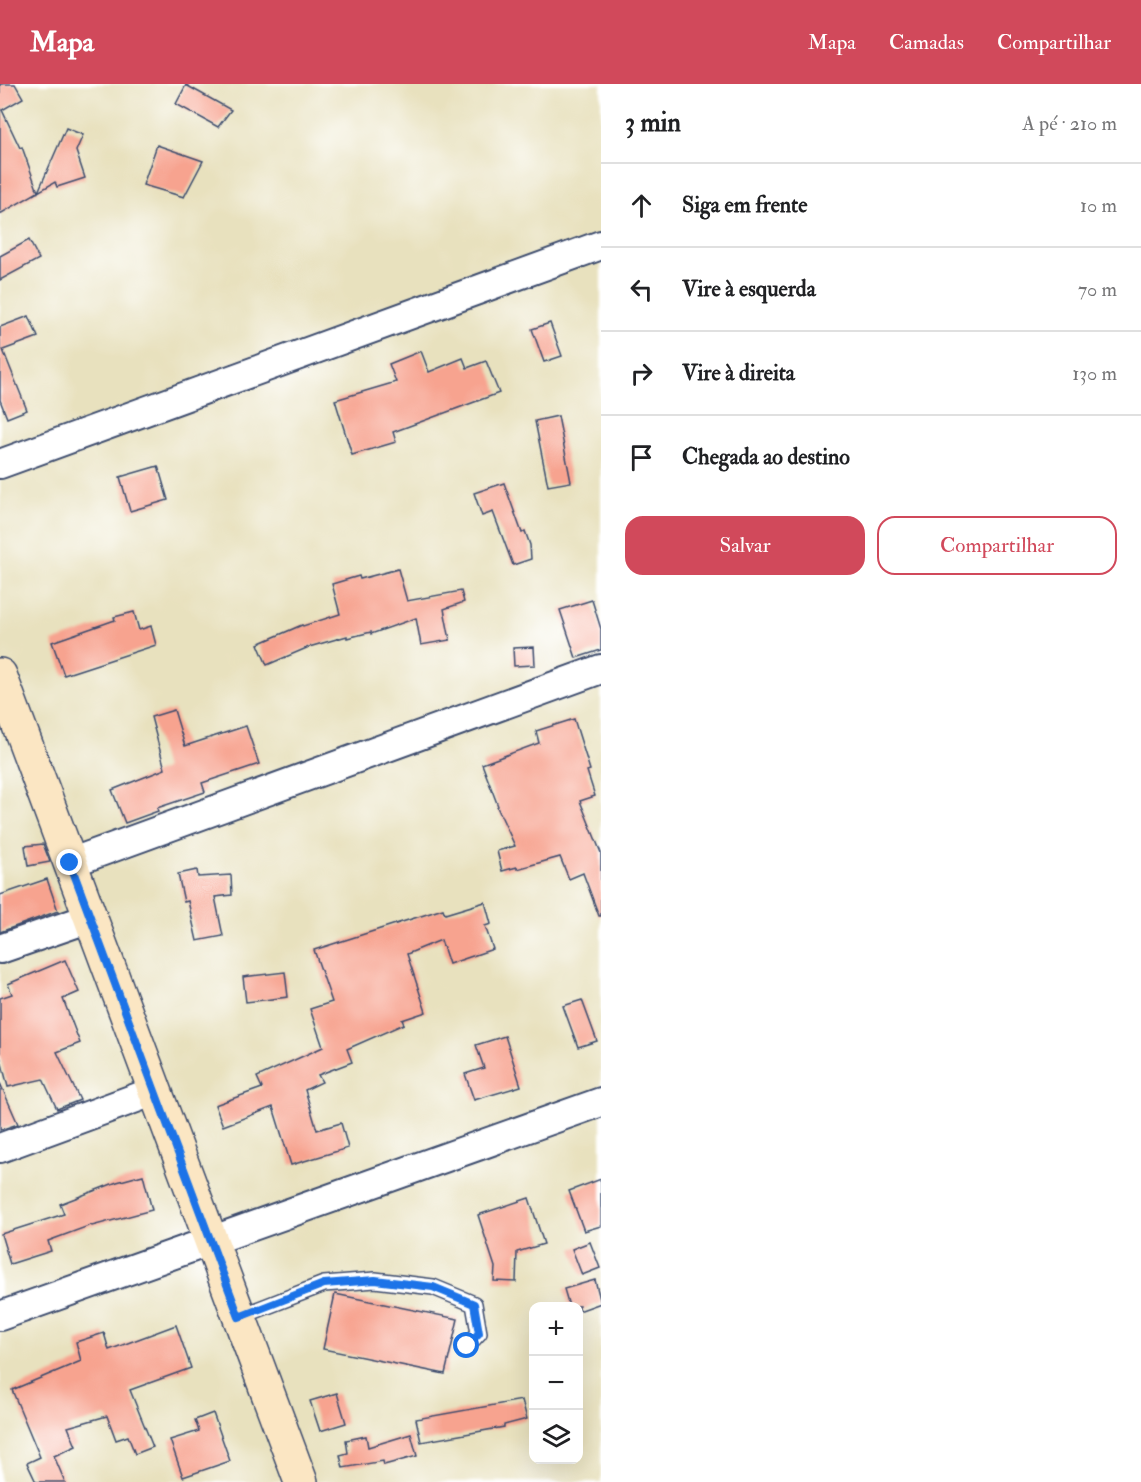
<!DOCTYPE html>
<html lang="pt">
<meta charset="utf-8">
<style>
body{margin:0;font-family:"IM FELL Double Pica",serif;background:#f6f6f6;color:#202124}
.controls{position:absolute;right:18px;bottom:18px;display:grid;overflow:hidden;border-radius:12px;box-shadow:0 6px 24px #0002}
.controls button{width:54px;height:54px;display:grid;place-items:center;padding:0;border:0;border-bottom:2px solid #e0e0e0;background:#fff;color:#202124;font:30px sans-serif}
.stop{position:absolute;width:18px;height:18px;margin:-14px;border:4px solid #1a73e8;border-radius:50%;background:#fff}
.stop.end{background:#1a73e8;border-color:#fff;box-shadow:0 2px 6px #0008}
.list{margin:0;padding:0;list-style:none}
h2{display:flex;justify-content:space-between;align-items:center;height:78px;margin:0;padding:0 24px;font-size:26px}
h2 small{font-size:20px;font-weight:400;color:#757577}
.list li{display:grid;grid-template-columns:39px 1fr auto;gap:18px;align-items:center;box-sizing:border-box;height:84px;padding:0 24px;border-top:2px solid #e0e0e0}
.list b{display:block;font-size:22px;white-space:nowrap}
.list em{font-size:20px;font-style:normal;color:#757577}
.actions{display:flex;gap:12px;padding:18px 24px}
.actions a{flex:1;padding:14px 0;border:2px solid #d1495b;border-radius:18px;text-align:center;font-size:21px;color:#d1495b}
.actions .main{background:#d1495b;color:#fff}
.icon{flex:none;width:33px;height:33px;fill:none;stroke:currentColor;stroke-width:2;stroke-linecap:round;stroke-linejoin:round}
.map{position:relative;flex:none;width:601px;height:1398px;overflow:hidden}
header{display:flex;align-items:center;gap:36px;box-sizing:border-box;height:84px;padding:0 30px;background:#d1495b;color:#fff}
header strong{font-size:28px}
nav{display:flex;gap:33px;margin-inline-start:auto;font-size:21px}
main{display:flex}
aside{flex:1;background:#fff}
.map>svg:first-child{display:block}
</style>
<header>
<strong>Mapa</strong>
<nav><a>Mapa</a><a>Camadas</a><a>Compartilhar</a></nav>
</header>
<main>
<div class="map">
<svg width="601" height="1398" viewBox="0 0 601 1398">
<rect width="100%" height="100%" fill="#fff"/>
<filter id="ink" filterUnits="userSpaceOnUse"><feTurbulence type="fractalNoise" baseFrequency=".0167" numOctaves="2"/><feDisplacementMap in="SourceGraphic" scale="12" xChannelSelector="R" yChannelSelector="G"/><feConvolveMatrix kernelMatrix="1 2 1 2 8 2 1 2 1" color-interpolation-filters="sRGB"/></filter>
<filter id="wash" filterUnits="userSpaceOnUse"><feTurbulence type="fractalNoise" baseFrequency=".008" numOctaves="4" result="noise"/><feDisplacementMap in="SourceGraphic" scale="24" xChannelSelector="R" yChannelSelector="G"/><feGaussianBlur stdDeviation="1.35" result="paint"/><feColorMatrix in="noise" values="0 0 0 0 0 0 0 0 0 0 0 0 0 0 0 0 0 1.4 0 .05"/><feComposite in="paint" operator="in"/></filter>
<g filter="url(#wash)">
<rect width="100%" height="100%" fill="#e8e1be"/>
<g id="blocks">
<!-- building -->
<g fill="#f7a38f">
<polygon points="0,0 15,0 23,14 2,26 20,64 22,63 38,108 66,44 83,51 76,67 85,94 57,103 55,98 0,130"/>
<polygon points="186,1 231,26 218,43 176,20"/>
<polygon points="157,61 203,77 184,113 143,101"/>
<polygon points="29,156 39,175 0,196 0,172"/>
<polygon points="29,232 38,253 3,266 27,326 7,334 0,316 0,243"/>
<polygon points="550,239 562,272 544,278 532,245"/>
<polygon points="421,267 429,288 463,274 467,284 486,277 499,309 393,348 396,358 352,371 335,316 396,298 389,280"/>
<polygon points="558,332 571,398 548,402 535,337"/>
<polygon points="158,382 168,416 130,427 120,393"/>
<polygon points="504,399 522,449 525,447 530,461 531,475 513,481 493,428 482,432 474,409"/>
<polygon points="398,485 407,517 461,507 464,518 444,525 450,556 421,561 416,534 371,550 371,548 347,554 347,552 309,563 267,581 258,560 302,541 303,542 340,530 332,500 359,492 360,495"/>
<polygon points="592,516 601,545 601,566 576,574 560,526"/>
<polygon points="134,528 139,546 151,542 156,561 64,591 52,558 115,536 114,533"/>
<polygon points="534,563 535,581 514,582 513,564"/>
<polygon points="174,626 185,662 246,642 259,680 202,699 205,708 157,724 158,727 125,739 112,706 165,685 151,633"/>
<polygon points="574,635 590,686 587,687 595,712 580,717 601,769 601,832 599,832 583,789 569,795 560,773 517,785 517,783 502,787 497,767 515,762 497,723 498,722 482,680 539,659 536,647"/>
<polygon points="43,760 50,778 28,782 25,762"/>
<polygon points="197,786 198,793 231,791 232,811 215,813 223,852 197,857 188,817 184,818 178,790"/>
<polygon points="47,795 58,827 0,848 0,811"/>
<polygon points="485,818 491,840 485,842 493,865 449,880 441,856 407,870 426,928 402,936 404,940 347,965 352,978 318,991 322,998 305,1006 317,1046 341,1039 348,1064 291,1081 273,1023 223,1042 215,1021 262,1004 257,993 323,963 310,925 332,918 314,866 443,825 445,830"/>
<polygon points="65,876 79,908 63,915 80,959 57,968 80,1016 57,1025 43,995 8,1003 0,972 0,914 12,910 8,900"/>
<polygon points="285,888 288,913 246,918 243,893"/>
<polygon points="582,916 597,957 578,963 563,922"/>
<polygon points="505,952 521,1002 474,1016 465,990 484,984 476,961"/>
<polygon points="0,999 18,1040 0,1046"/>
<polygon points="143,1091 152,1126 92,1142 91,1141 48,1157 51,1167 10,1180 1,1150 64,1130 60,1120 117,1098"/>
<polygon points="601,1095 601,1142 584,1147 569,1107"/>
<polygon points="529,1114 544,1160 517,1168 516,1198 494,1197 495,1183 478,1131"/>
<polygon points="590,1158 600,1184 582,1191 572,1165"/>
<polygon points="595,1196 601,1219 579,1227 579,1222 569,1222 564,1205"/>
<polygon points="335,1210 458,1235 445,1290 323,1265"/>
<polygon points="176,1241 191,1284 130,1306 153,1363 135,1370 128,1352 116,1356 107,1332 68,1343 76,1362 54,1372 65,1398 36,1398 27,1379 40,1373 12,1306 81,1277 76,1258 104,1249 109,1266"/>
<polygon points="337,1309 346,1339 320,1347 310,1317"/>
<polygon points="522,1316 527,1335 504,1341 504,1343 421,1358 416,1335"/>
<polygon points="213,1329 230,1377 183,1393 170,1356 199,1347 195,1336"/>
<polygon points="411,1350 417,1372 384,1381 383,1377 343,1384 340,1371 348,1369 346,1356 366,1352 368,1363"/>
</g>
</g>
</g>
<g filter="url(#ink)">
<use href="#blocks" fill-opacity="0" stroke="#3a4a6c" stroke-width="1.5"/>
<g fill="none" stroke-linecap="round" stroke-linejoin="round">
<defs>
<polyline id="lane" points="239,1233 324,1200 375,1196 433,1203 474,1220 479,1249 467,1262"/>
<g id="street">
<polyline points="0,380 601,161"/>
<polyline points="70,779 601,585"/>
<polyline points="0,865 90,834"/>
<polyline points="0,1064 155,1007"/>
<polyline points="0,1232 601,1018"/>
</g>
<polyline id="secondary" points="0,591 301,1398"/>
</defs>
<!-- lane casing -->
<use href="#lane" stroke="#3a4a6c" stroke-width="18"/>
<!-- street casing -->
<use href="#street" stroke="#3a4a6c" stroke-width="32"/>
<!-- secondary casing -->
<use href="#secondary" stroke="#3a4a6c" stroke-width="36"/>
<!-- lane -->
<use href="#lane" stroke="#fff" stroke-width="15"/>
<!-- street -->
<use href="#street" stroke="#fff" stroke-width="28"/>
<!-- secondary -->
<use href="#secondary" stroke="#fbe6c3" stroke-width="33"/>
</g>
</g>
<g fill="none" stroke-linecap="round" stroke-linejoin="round" filter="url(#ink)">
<!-- route -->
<polyline stroke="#1a73e8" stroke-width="8" points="70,779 239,1233 324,1200 375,1196 433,1203 474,1220 479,1249 467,1262"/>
</g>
</svg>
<div class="controls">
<button>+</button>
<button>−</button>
<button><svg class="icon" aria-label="layers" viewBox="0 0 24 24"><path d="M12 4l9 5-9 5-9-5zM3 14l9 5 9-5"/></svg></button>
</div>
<div class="stop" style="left:467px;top:1262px"></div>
<div class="stop end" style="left:70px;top:779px"></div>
</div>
<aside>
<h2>3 min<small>A pé · 210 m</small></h2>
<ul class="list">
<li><svg class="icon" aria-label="ahead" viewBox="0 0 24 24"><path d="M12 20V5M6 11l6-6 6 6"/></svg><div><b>Siga em frente</b></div><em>10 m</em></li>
<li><svg class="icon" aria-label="left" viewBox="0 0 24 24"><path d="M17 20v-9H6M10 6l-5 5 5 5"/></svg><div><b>Vire à esquerda</b></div><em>70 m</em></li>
<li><svg class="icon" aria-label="right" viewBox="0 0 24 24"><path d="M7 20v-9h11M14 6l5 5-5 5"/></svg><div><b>Vire à direita</b></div><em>130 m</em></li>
<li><svg class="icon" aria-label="arrive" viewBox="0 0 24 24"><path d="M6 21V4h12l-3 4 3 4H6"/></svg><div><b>Chegada ao destino</b></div></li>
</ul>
<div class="actions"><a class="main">Salvar</a><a>Compartilhar</a></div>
</aside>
</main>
